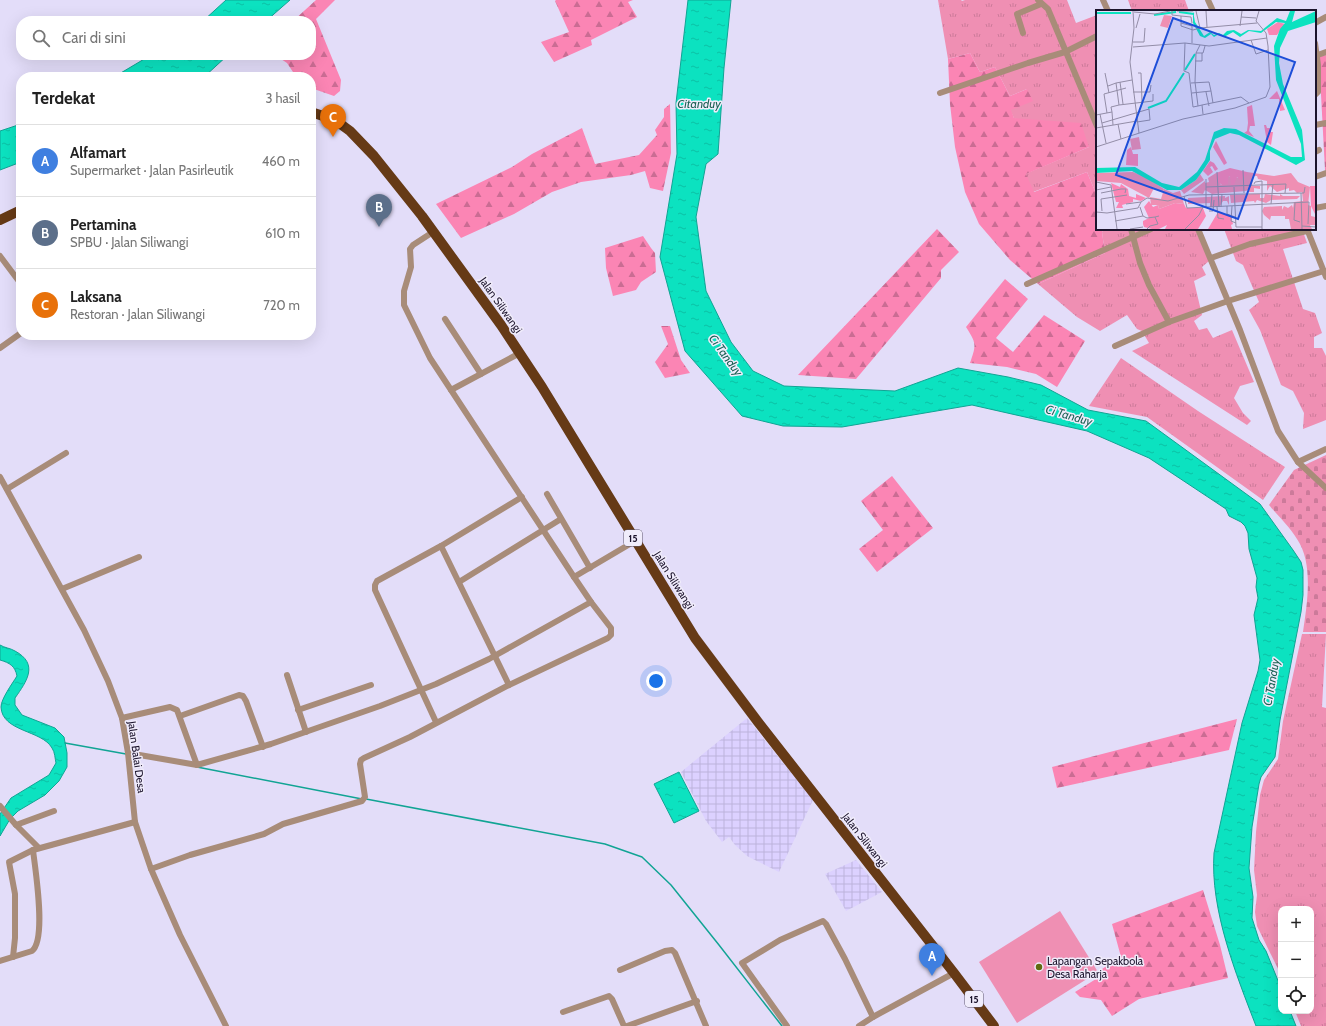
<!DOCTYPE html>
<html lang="id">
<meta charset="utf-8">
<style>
body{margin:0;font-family:Cabin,sans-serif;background:#f6f6f6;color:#222}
.controls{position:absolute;right:12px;bottom:12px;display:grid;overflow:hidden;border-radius:8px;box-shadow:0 4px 16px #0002}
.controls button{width:36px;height:36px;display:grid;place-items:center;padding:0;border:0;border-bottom:1px solid #e0e0e0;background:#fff;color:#222;font:20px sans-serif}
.you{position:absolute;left:656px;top:681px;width:14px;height:14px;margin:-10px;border:3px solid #fff;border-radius:50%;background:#1a73e8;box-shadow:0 0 0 6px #1a73e833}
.badge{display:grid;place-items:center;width:26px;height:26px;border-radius:50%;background:#2563eb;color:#fff;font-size:13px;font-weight:700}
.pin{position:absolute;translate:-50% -33px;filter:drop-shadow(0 1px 2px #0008)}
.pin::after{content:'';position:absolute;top:21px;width:14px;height:12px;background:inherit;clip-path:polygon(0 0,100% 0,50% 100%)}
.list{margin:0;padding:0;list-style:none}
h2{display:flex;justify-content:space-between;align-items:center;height:52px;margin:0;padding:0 16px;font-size:17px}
h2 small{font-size:13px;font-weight:400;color:#767676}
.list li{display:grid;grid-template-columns:26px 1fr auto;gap:12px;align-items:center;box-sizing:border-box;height:72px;padding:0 16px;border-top:1px solid #e0e0e0}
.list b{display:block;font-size:15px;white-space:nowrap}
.list p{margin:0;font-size:13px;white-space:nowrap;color:#767676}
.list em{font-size:13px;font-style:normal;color:#767676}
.icon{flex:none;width:22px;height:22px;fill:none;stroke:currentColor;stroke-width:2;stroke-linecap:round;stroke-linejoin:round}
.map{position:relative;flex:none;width:1326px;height:1026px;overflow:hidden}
.search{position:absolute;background:#fff;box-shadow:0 4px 16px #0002;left:16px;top:16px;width:300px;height:44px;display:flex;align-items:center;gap:10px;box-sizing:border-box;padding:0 14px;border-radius:16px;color:#767676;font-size:15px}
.panel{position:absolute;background:#fff;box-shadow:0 4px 16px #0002;left:16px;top:72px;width:300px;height:268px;border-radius:16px}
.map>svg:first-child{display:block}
</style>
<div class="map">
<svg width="1326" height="1026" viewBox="0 0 1326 1026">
<defs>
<pattern id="industrial-grid" width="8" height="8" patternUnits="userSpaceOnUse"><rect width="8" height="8" fill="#dcd1ff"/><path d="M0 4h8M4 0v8" fill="none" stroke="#bcb3db"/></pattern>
<pattern id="grass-tufts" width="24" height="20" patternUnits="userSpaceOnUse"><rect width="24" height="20" fill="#ef8fb3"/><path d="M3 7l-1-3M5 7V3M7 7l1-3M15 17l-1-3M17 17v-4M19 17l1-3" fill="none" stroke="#cc7a9a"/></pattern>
<pattern id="forest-firs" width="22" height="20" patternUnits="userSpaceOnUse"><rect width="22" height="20" fill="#fb85b4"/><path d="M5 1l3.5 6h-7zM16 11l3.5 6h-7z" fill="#ca6c93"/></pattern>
<pattern id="cemetery-stones" width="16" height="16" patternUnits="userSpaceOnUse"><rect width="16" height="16" fill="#ef8fb3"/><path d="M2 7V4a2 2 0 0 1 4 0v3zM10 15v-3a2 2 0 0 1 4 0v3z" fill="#cc7a9a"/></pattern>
<pattern id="water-ripples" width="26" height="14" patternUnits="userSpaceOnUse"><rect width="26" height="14" fill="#0ce2c0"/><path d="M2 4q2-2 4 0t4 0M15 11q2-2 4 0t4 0" fill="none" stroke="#0bc1a5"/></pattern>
</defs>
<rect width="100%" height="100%" fill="#e3ddf9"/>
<!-- industrial -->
<g fill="url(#industrial-grid)">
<polygon points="747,718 813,800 779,872 747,856 735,845 729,837 722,842 706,821 681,772"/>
<polygon points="856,860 882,892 846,911 825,874"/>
</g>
<!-- grass -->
<g fill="url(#grass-tufts)">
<polygon points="938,0 961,0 962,1 965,0 1067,0 1076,23 1097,15 1097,196 1087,172 1033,192 1025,174 1089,147 1014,118 1010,110 1027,89 1010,96 995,67 980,72 970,53 948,59"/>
<polygon points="1128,0 1185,0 1189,11 1132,11"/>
<polygon points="1104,229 1195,229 1209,261 1202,267 1206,275 1194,281 1202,315 1194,321 1199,330 1207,328 1213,338 1232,330 1254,382 1240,386 1234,398 1243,413 1251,421 1247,425 1132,351 1149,343 1142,331 1137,329 1127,315 1100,331 1077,317 1038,284 1105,253 1102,232"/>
<polygon points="1224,229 1302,229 1307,243 1283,249 1303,309 1315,313 1322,333 1314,337 1314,348 1322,348 1326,356 1326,420 1303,429 1304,413 1293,391 1281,385 1260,330 1249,310 1259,302 1243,265 1236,261"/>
<polygon points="1121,358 1198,411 1285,467 1263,500 1147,417 1089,406"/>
<polygon points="1302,634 1326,634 1322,707 1326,708 1326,1026 1301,1026 1295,1011 1311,1011 1311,909 1281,909 1281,975 1257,926 1255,912 1257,895 1254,870 1256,832 1260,795 1264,780 1278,759 1283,721"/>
</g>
<!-- forest -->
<g fill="url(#forest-firs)">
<polygon points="316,0 335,0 316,19 341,80 340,91 334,96 311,88 311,77 295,77 295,75 287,63 275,55 311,55 311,21 293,21"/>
<polygon points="556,0 633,0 628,2 637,17 591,40 592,45 554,62 541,42 569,32 555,1"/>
<polygon points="970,53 980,72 995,67 1010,96 1027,89 1033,101 1011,110 1014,118 1081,123 1089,147 1026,174 1034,192 1087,172 1097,196 1097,229 1104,229 1102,232 1105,253 1038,284 1010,260 979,224 965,192 955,147 950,104 948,59"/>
<polygon points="1326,55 1326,170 1325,170 1319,57"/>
<polygon points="670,104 671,153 663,191 650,188 645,171 631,175 581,182 552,192 514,214 461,238 436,204 512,167 532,154 582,128 595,164 639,155 657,135 655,130 664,117 664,109"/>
<polygon points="937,229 959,252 941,270 941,278 856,379 798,375"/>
<polygon points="643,236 651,248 655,253 656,272 641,282 636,290 613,296 606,268 605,248"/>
<path d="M1005,279l23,20 -32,39 17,14 31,-37 41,26 -28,46 -21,-13 -29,-7 -37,-4c6,-18 7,-19 -4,-36z"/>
<polygon points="661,326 670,326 681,360 690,373 665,378 655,362 668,344"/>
<polygon points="892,476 933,528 877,572 859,549 883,530 861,501"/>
<polygon points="1237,719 1229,750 1057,788 1052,767"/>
<polygon points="1203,890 1220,945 1228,978 1139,999 1112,1016 1101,1000 1080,997 1075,992 1104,974 1102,969 1121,957 1112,924"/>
</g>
<!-- cemetery -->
<path fill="url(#cemetery-stones)" d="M1326,455v177h-23c4,-28 11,-68 -6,-93 -7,-12 -19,-23 -28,-34l25,-35z"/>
<!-- pitch -->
<polygon fill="#ef8fb3" points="1060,911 1098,972 1017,1023 979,962"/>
<!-- water -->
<g fill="url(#water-ripples)" stroke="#11a494">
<polygon points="226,0 290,0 266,21 203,21"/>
<path d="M688,0h43l-7,68 -6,86 -12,10 -10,53 10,74 25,51 22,29 31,15 111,5 63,-23 50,9 33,8 47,25 58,11 114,83 33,46 8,12 2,8v25l-2,17 -21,108 -5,37 -14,20 -2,7 -7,43 -3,41 4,29 -1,21 7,22 7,11 15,37v23h9l6,15h-40c-20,-52 -46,-116 -42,-173l28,-130 16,-52 2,-11 -6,-45 4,-17 -2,-11 1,-9 -8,-29 -1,-16 -3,-7 -4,-4 -12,-6 -3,-7 -77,-51 -62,-27 -115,-26 -130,22 -59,-1 -41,-10 -57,-65 -25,-94 17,-103 -1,-51z"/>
<polygon points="151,55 228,55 204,77 114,77"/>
<polygon points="21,124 21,162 0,170 0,131"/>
<path d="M0,645c5,3 10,3 15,6 24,13 12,30 0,47v7l7,10 33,13 9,9 3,16v14l-8,14 -14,14 -27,16 -8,8 -10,17v-22l11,-16 38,-23 7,-12c-1,-4 -1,-11 -4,-15 -10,-18 -50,-16 -51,-41 0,-8 11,-23 16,-31 -2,-10 -7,-13 -17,-16z"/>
<polygon points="679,772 699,811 674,823 654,784"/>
</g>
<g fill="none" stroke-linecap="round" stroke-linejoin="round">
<!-- stream -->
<g stroke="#11a494" stroke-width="1.5">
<polyline points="65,743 126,754"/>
<polyline points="197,767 362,799"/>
<polyline points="366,799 605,844 642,857 671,885 719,945 782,1026"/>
</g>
<!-- minor -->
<g stroke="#a88c79" stroke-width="6">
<polyline points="1038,0 1048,9 1097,126"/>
<polyline points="1103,0 1108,11"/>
<polyline points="1208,0 1213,11"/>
<polyline points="1315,23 1326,17"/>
<polyline points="1023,33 1017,14 1041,4"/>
<polyline points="1315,43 1318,65 1318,92 1315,95"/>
<polyline points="1315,56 1326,52"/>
<polyline points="940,93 1028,63 1065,52 1097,36"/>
<polyline points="1315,125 1326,123"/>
<polyline points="1315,152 1319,150"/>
<polyline points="1315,177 1326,173"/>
<polyline points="1315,208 1326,206"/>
<polyline points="1131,229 1140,263 1149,285 1169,322"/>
<polyline points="1198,229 1240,330 1278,431 1298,462 1326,488"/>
<polyline points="1307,229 1326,277"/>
<polyline points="433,232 413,245 410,249 411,267 404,291 404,305 430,358 574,577"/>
<polyline points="0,256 21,284"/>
<polyline points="1211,258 1250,244 1307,231"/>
<polyline points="1027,284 1151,229"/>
<polyline points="445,319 481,374"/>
<polyline points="1115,346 1169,322 1228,301 1324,271"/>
<polyline points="0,348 21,333"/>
<polyline points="451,390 520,353"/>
<polyline points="1298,462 1326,449"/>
<polyline points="0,477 84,630 108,681 122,718 128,753 135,822 151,869 180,935 226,1026"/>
<polyline points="7,489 66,453"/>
<polyline points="547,494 590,568"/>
<polyline points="459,582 561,519"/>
<polyline points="62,589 139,557"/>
<polyline points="287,675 306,732"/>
<polyline points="509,685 441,546 522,497"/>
<polyline points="298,710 371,685"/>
<polyline points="180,716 239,695 243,696 246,701 263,747"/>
<polyline points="122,718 170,707 177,710 197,765"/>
<polyline points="436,722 375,590 375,585 377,581 441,546"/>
<polyline points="128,753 197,765 271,744 380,706 436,684 489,659 591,602 574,577 635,541"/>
<polyline points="0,806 16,825 39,848"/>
<polyline points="16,825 54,811"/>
<polyline points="151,869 190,855 264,834 283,824 362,801 365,797 360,764 361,760 364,758 410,737 509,685 608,638 611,635 611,628 591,602"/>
<polyline points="13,957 15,938 15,894 9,862 33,850 135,822"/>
<path d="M0,961l32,-10c15,-12 3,-83 1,-101"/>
<polyline points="620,970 665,951 672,950 675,953 706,1026"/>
<polyline points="563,1012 609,996 612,999 624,1026"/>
<polyline points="627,1026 697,1001"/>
<polyline points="787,1026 742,963 780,940 823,921 826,924 845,959 873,1017"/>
<polyline points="859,1026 873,1017 954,973"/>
</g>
<!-- trunk -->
<g stroke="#663a16" stroke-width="10">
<polyline points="311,112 335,120 350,131 374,156 422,216 501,325 542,387 695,638 758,722 954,973 994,1026"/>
<polyline points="0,220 21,210"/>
</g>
</g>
<!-- markers -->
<circle fill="#616b12" stroke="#f0ecfb" stroke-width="1.5" cx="1039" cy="967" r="4"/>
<g text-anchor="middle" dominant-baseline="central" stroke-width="3" stroke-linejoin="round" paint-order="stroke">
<!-- shield labels -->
<g fill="#f0ecfb" stroke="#5c556b" stroke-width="1">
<rect x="624" y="530" width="18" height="16" rx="3"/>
<rect x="965" y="991" width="18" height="16" rx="3"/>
</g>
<g font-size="10" font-weight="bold" fill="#1c142d">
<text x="633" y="538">15</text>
<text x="974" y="999">15</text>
</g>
<!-- street labels -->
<g font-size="11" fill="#1c142d" stroke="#f0ecfb">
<text transform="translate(501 305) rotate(55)">Jalan Siliwangi</text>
<text transform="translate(674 580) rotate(58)">Jalan Siliwangi</text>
<text transform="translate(137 757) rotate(82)">Jalan Balai Desa</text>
<text transform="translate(865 840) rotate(52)">Jalan Siliwangi</text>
</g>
<!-- poi labels -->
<g font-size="11" fill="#1c142d" stroke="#f0ecfb" text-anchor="start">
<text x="1047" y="961">Lapangan Sepakbola<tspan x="1047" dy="13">Desa Raharja</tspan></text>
</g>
<!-- water labels -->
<g font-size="12" font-style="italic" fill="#1a6153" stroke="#f0ecfb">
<text x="699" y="103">Citanduy</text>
<text transform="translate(726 355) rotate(54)">Ci Tanduy</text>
<text transform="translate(1069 415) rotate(16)">Ci Tanduy</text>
<text transform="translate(1271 682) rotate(-80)">Ci Tanduy</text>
</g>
</g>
<!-- overview -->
<g transform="translate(1096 10)">
<rect width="220" height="220" fill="#e3ddf9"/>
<path d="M37,162l13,5 18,12 -1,3 -9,-4 -5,10 -28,-15 -25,-2v-8zM151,162l27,4 17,-3 7,9 12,5 -2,18 3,1v10l4,1 1,8h-6l2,4h-21l-2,-10h-4v-3h-14l-1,4 -6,-5 -2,-4 2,-4 18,-1v4l2,-4 4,2 4,-3 1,3 1,-6 9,-1 -1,-9 -5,1 -3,-3 -5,1v-3l-12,4 -7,-6 -3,5v-10l-9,-2 -1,-3h-4l-1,10h8v3l-6,-1v4h-5v-3l-3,2 -34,3 -7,-4 -2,4 -12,-2 14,-11v2l4,-1 -1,-4 8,-5 5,12 7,-9 12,2zM104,164l4,6 -20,14 -3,-4 15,-10zM157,184h7v4h4l1,-4 15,2v-2l3,2h17l-3,3 -26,1 -5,3 -9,-3 -2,3 -1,-2 -23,2 -1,-8zM129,186v2l4,-2v9l-2,-4h-4l-3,5 -10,1v-4l-22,1v-6z" fill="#ef8fb3"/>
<path d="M182,12l7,2 -8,11h-8l-2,-6zM181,81l8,19 -5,1 -1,-12h-10zM156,95l3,21h-5l-1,5 5,6 -10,-4 3,-2 1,-8 -1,-16zM168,115h2l1,3h4v4h2l-2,13 -4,-3zM120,131l11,22 -3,2 -11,-18zM35,137l2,7h5v12l-12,-1 1,-15zM114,151l4,2 4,6 -3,2 -3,-5 -2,1 3,5 -5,4 -5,-5zM134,158l17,4v3l-7,5 -3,-3 -3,8h-3l-1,-9 -2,1v7l-5,1 -6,-3 -1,-9zM15,173l9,4 1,-3 7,5 1,7 7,2v-4l10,4 -5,3 -8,-2v3l-11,3 1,3h-7l3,-6h-3zM214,176h6v30l-5,-10zM53,191l4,6 5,-2 1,4 16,-6 9,1 2,4h17l3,8 -8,13h-33l2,-4 -8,4h-7l-8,-2 -1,-3v-3l6,-3 -5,-11zM122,202l13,4 2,8 -2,1 1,4h-24z" fill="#fb85b4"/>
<path d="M68,179l9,4 7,-2 4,13 -9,-1 -16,6 -1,-4h-7l-1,-8 11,2z" fill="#ef8fb3"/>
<path d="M68,5l8,1 -4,12 -8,-2zM43,127l2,12 -9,1 -2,-11z" fill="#ef8fb3"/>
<path d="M97,1l2,11 9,14 6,-4 4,3 5,-2 4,2 4,-4 7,-1 7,4 7,-4 13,1 16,-13 9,3 4,-10h5l-3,11 24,-11v11l-28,9 -8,17 -1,15 4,21 19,46 3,30 -9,5 -57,-30 -9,-2 -15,6 -5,12v9l-6,9 -8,11 -15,10h-14l-35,-19 -36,2v-5l39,-1 27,16 17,4 18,-15 8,-12 9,-28 10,-4 12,1 55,28h11l-1,-13 -25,-64 -2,-34 6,-17 5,-6 -9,-1 -15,11 -12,-2 -9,6 -7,-5 -9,5 -5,-3 -5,3 -3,-3 -6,4 -5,-2 -7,-13z" fill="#0ce2c0"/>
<path fill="none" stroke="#0ce2c0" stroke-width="2" d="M83,2l15,2M0,3h35M58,5l22,-3M89,60l10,-16M52,98l18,-7 18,-28"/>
<path fill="none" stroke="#938da7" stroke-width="1" d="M37,1l1,17 -4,34 9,71M76,1v4l9,1v10l12,4M81,1h16M100,1l4,17M110,1l1,16M38,2l21,2 15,-3M85,6l10,1 1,6M145,7l15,1M85,13l11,3v17M144,16l2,-15M40,18l4,-14M97,20l7,-2 57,-5M155,30l5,14 12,-4M37,32h11l1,-14M89,33l-1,28 5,2 4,34 5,-1M104,35l-4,8 -1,29 3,24 4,-1 1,9M37,37l52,-4 24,3 58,-8M100,43h7l2,-7M99,51h7v-8M9,63l4,20M42,63h3l1,29M24,72l3,22M20,73l16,-3M95,73l18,-1 2,9M12,76l8,-3 3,22M37,82h17l1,-7M110,82l3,14M96,83l19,-2 2,12M106,95l39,-8 8,6M16,102l1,13M11,103l-3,-19 22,-6M4,104l6,29M0,105l16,-3 -1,-5 8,-2 34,-4v-7M6,113l47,-14 1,11 -13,2M22,114l3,15M0,118l41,-7M0,137l87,-28 52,-11 31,-11 4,-10 -2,-41 -2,-13 -10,-12 3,-10M147,160l1,23M121,162l2,35M0,172l15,3 6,44M158,174l1,-2 7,-1v48M110,177l80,-3 -1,9M138,177l2,40h26M0,180l15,-3M5,183l20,-4h5l-1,4M205,183l1,36M88,186l3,12 122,-6 -1,22M199,193l-1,17 6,2M30,194l15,-2M175,194l2,-20M131,196v8l8,3M136,196l-1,15 5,2M110,197v-28M115,197l1,-13M121,197l1,11 6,1M125,197l1,-13M6,201l-1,-12 26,-4M113,201h4l1,-11M0,202l11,1 31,-5 3,-6 6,-4 21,3 21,-6 115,-2 1,-6M47,206l4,2 8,-1M19,211l28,-5 -3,-9M206,216l14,1M34,219l13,-2M51,219l3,-3 8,-2 -3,-7 4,-1M89,219l14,-14 4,-8"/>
<path fill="#1d4ed8" fill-opacity="0.15" stroke="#1d4ed8" stroke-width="2" d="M77,8l122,44 -57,157 -122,-44z"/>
<rect width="220" height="220" fill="none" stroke="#1c142d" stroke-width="2"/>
</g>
</svg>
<div class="controls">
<button>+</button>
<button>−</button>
<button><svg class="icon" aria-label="locate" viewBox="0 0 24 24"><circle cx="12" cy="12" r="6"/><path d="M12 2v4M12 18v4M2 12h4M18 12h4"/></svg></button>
</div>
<div class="you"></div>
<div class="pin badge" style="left:932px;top:976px;background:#3f7fe0">A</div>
<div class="pin badge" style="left:379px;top:227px;background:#5c6f8a">B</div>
<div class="pin badge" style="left:333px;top:137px;background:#e8710a">C</div>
<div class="search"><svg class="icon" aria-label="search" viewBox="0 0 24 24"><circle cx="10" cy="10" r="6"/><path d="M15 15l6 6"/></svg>Cari di sini</div>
<section class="panel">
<h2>Terdekat<small>3 hasil</small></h2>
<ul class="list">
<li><span class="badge" style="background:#3f7fe0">A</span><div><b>Alfamart</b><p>Supermarket · Jalan Pasirleutik</p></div><em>460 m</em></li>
<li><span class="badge" style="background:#5c6f8a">B</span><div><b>Pertamina</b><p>SPBU · Jalan Siliwangi</p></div><em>610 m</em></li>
<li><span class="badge" style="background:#e8710a">C</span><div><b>Laksana</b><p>Restoran · Jalan Siliwangi</p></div><em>720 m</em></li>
</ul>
</section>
</div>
